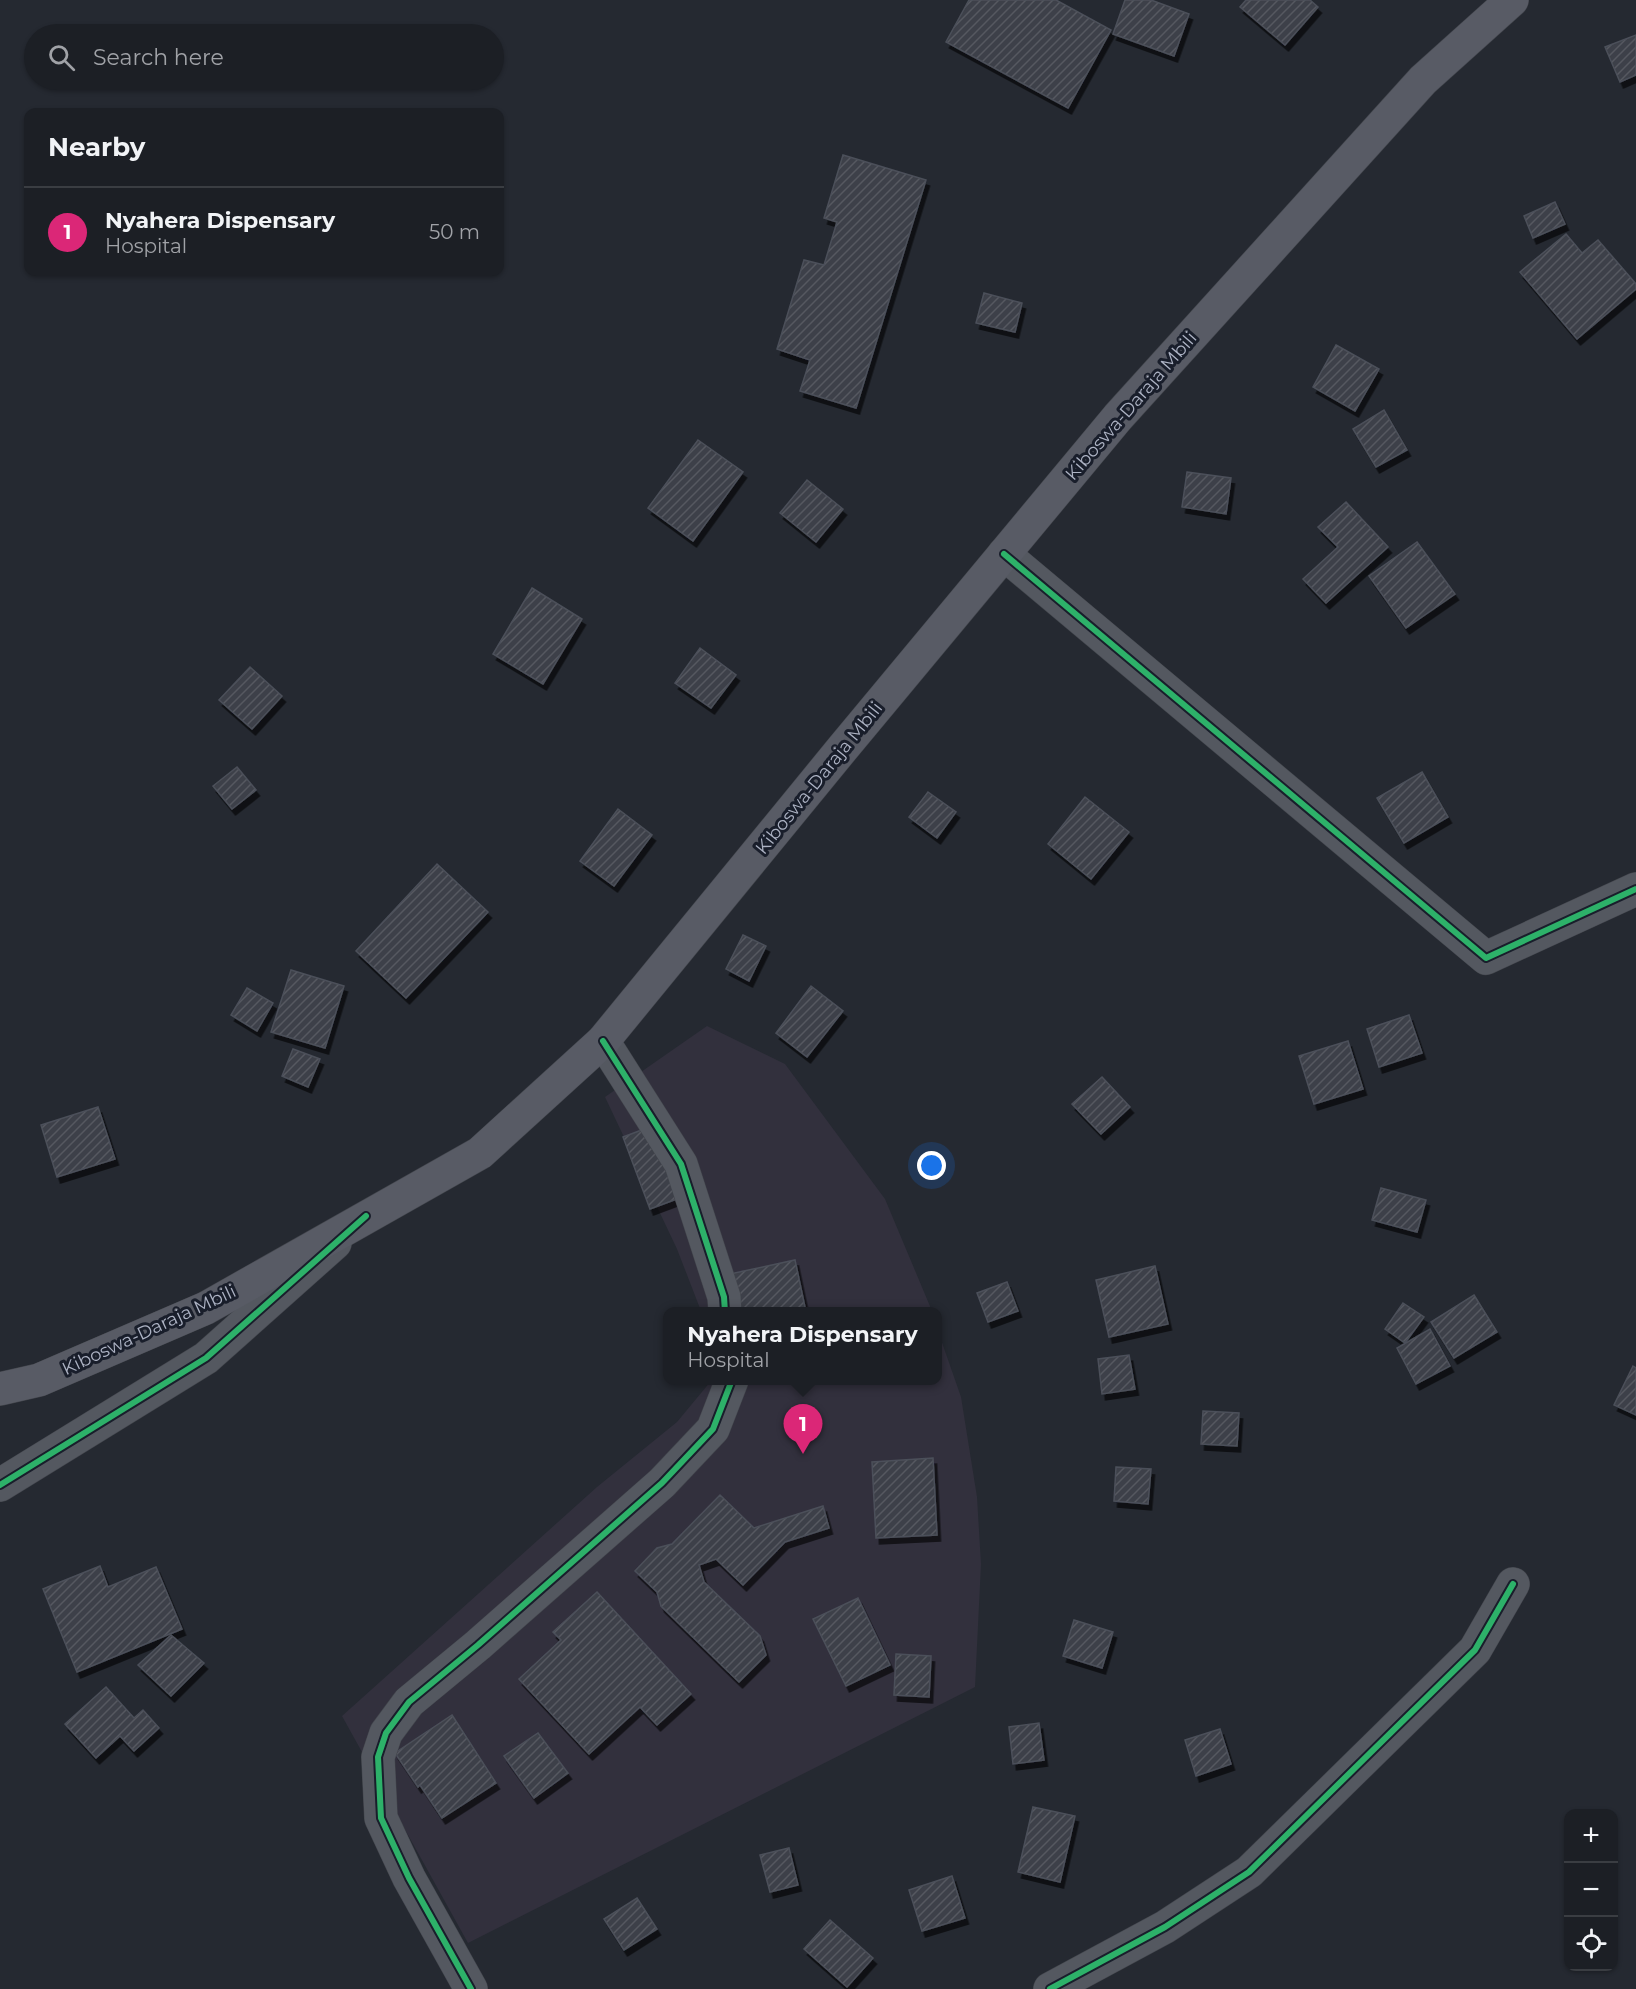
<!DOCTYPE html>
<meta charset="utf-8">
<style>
body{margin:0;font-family:Montserrat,sans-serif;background:#25272d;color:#f1f3f6}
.controls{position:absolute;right:18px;bottom:18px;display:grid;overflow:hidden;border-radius:12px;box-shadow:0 2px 4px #0004}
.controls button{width:54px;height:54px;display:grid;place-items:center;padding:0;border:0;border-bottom:2px solid #3a3d42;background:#1c1f25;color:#f1f3f6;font:30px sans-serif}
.you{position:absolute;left:932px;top:1166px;width:21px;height:21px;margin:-15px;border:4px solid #fff;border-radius:50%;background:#1a73e8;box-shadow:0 0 0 9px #1a73e833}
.badge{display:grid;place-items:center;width:39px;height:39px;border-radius:50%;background:#db2777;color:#fff;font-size:20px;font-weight:700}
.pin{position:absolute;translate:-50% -50px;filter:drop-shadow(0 2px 3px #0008)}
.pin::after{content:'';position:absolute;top:32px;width:21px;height:18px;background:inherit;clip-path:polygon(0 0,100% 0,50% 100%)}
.popup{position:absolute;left:663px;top:1307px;width:279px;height:78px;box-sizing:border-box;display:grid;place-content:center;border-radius:12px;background:#1c1f25;filter:drop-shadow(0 2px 4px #0005);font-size:20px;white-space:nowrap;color:#a0a2a7}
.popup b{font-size:22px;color:#f1f3f6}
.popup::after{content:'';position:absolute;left:50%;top:100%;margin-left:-12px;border:12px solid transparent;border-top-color:#1c1f25}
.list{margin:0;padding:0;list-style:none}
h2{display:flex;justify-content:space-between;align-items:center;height:78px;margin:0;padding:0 24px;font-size:26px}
h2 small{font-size:20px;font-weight:400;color:#a0a2a7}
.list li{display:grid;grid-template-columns:39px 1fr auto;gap:18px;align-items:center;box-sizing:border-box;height:90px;padding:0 24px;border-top:2px solid #3a3d42}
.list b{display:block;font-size:22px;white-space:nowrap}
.list p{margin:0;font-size:20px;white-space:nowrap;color:#a0a2a7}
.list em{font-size:20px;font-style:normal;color:#a0a2a7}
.icon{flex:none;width:33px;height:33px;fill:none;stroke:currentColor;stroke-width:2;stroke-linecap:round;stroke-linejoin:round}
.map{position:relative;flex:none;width:1636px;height:1989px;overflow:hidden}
.search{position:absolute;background:#1c1f25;box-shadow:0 2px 4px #0004;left:24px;top:24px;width:480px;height:66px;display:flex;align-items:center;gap:15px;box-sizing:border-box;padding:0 21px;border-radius:33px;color:#a0a2a7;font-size:22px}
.panel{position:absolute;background:#1c1f25;box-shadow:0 2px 4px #0004;left:24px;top:108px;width:480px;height:168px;border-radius:12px}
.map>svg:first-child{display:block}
</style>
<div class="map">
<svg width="1636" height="1989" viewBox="0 0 1636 1989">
<defs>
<pattern id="building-hatch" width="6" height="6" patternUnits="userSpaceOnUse" patternTransform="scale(1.5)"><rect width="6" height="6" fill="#3d4048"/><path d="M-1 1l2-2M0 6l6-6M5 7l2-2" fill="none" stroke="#565961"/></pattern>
<filter id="shadow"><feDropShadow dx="3.5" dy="6" stdDeviation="0" flood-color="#0009"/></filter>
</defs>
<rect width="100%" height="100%" fill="#252931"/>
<!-- medical -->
<g fill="#32303d">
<polygon points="707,1026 785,1064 885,1199 932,1311 701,1311 677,1249 605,1097"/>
<polygon points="938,1331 961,1397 977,1497 981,1564 975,1687 468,1943 342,1716 597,1487 677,1422 711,1381 938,1380"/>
</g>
<!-- building -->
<g fill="url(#building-hatch)" stroke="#4c505a" stroke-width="1.5" filter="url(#shadow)">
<polygon points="969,0 1056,0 1111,30 1068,108 946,42"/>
<polygon points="1125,0 1151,0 1189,14 1174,56 1113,34"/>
<polygon points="1246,0 1310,0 1318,7 1285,45 1240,7"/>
<polygon points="1636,35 1636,75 1620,82 1605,47"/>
<polygon points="843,155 926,180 856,408 800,391 810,360 777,349 804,260 824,265 837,222 824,218"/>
<polygon points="1555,202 1565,224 1533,238 1524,216"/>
<polygon points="1566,234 1582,253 1598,240 1636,284 1636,289 1577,339 1520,272"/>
<polygon points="984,293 1022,303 1015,332 976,323"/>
<polygon points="1336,345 1379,369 1355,411 1313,387"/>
<polygon points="1384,410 1407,450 1376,467 1353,429"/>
<polygon points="698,440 743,472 693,541 648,508"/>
<polygon points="1187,472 1231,478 1226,514 1182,507"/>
<polygon points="807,480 843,509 816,542 780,513"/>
<polygon points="1346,502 1388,547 1326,603 1303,579 1338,547 1318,527"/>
<polygon points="1417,542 1455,594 1406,628 1369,576"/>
<polygon points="532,588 582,619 543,684 493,654"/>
<polygon points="700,648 736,675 711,708 675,683"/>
<polygon points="250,667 282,696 252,729 219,700"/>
<polygon points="237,767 256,790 232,809 213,786"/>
<polygon points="1422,772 1448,817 1404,843 1377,798"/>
<polygon points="928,792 956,812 937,838 909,817"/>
<polygon points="1085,797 1129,832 1091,879 1048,844"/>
<polygon points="618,809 652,835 614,886 580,861"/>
<polygon points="437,864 488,912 406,998 356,951"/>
<polygon points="743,935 766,946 749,981 726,969"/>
<polygon points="291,970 344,986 325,1048 271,1032"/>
<polygon points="811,986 843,1011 807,1057 776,1033"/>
<polygon points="247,988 273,1003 257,1031 231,1015"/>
<polygon points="1409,1015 1422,1053 1379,1067 1367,1029"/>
<polygon points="1348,1041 1363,1089 1314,1104 1299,1056"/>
<polygon points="293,1049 320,1059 308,1087 282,1076"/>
<polygon points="1102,1077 1130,1107 1101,1134 1072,1104"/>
<polygon points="98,1107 115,1159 57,1177 41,1125"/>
<polygon points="655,1125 682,1197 650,1209 623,1137"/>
<polygon points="1381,1188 1426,1200 1417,1232 1372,1220"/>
<polygon points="795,1260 806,1312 733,1312 725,1275"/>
<polygon points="1155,1266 1168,1324 1109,1337 1096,1280"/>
<polygon points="1007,1282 1018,1311 988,1322 977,1293"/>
<polygon points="1474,1295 1497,1332 1454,1358 1431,1322"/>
<polygon points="1403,1303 1424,1317 1405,1343 1385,1329"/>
<polygon points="1430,1329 1450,1366 1416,1384 1397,1348"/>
<polygon points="1129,1355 1135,1389 1102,1394 1098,1359"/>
<polygon points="1633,1366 1636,1368 1636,1415 1614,1405"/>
<polygon points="1203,1411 1239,1413 1237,1446 1201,1444"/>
<polygon points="933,1458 937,1535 876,1538 872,1462"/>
<polygon points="1116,1467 1151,1469 1148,1504 1114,1501"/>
<polygon points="720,1495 754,1528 823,1506 829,1528 785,1542 743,1585 716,1559 699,1565 704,1582 760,1636 766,1655 739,1682 661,1606 657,1592 635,1571 657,1548 672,1544"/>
<polygon points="100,1566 108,1587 156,1567 182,1629 77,1672 43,1589"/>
<polygon points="597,1592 691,1694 657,1725 640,1707 589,1754 519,1679 561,1640 553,1632"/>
<polygon points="858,1598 890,1665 846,1686 813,1619"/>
<polygon points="1074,1620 1113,1632 1102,1668 1063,1656"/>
<polygon points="171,1635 204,1663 171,1696 138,1665"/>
<polygon points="896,1654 931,1656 929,1697 894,1695"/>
<polygon points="106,1687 134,1718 143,1710 159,1728 134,1751 120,1736 96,1758 65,1724"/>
<polygon points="452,1715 496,1783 442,1818 420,1785 418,1787 395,1753"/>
<polygon points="1039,1723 1044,1760 1013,1764 1009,1727"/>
<polygon points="1220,1729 1231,1764 1196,1776 1185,1740"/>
<polygon points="538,1733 568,1773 534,1798 504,1756"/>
<polygon points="1033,1807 1075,1816 1060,1882 1018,1872"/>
<polygon points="789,1848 798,1885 770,1892 760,1855"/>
<polygon points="952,1876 965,1918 922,1931 909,1890"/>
<polygon points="637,1898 657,1929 624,1950 604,1919"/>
<polygon points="830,1920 873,1958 847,1987 804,1949"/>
</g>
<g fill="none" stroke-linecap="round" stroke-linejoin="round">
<defs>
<g id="minor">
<polyline points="1004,554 1486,958 1636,889"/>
<polyline points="603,1041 681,1164 724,1297 725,1312"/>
<polyline points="0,1485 206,1358 335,1243"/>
<polyline points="471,1989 409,1878 381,1818 378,1757 386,1733 409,1702 478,1645 662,1483 713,1429 732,1380"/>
<polyline points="1050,1989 1165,1927 1249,1872 1475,1650 1513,1584"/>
</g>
<polyline id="secondary" points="0,1389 39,1380 206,1308 480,1153 603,1041 842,749 1118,417 1423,80 1512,0"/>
</defs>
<!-- minor casing -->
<use href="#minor" stroke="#42454c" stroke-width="34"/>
<!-- secondary casing -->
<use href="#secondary" stroke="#42454c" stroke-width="34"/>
<!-- minor -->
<use href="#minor" stroke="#545860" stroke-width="33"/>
<!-- secondary -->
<use href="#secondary" stroke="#585b65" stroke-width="33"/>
<defs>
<g id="cycleway">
<polyline points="1004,554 1486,958 1636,889"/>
<polyline points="603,1041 681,1164 724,1297 725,1312"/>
<polyline points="0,1485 206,1358 366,1216"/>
<polyline points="471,1989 409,1878 381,1818 378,1757 386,1733 409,1702 478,1645 662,1483 713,1429 732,1380"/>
<polyline points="1050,1989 1165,1927 1249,1872 1475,1650 1513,1584"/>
</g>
</defs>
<!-- cycleway casing -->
<use href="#cycleway" stroke="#191e2b" stroke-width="10"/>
<!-- cycleway -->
<use href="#cycleway" stroke="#2db169" stroke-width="6"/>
</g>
<g text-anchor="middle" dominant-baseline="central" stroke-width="6" stroke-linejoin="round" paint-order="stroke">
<!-- street labels -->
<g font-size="18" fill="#adb3c4" stroke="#191e2b">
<text transform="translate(1131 406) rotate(-49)">Kiboswa-Daraja Mbili</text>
<text transform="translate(819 778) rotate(-51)">Kiboswa-Daraja Mbili</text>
<text transform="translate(149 1330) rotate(-25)">Kiboswa-Daraja Mbili</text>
</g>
</g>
</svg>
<div class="controls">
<button>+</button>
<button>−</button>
<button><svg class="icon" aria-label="locate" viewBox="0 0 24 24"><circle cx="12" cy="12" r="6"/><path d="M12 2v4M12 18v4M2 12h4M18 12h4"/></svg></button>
</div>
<div class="you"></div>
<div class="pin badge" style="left:803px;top:1454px">1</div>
<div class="popup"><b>Nyahera Dispensary</b>Hospital</div>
<div class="search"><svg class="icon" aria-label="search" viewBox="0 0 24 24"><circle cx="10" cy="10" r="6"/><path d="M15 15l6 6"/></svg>Search here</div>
<section class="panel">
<h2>Nearby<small></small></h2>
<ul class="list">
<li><span class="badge">1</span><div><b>Nyahera Dispensary</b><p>Hospital</p></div><em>50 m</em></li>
</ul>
</section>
</div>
